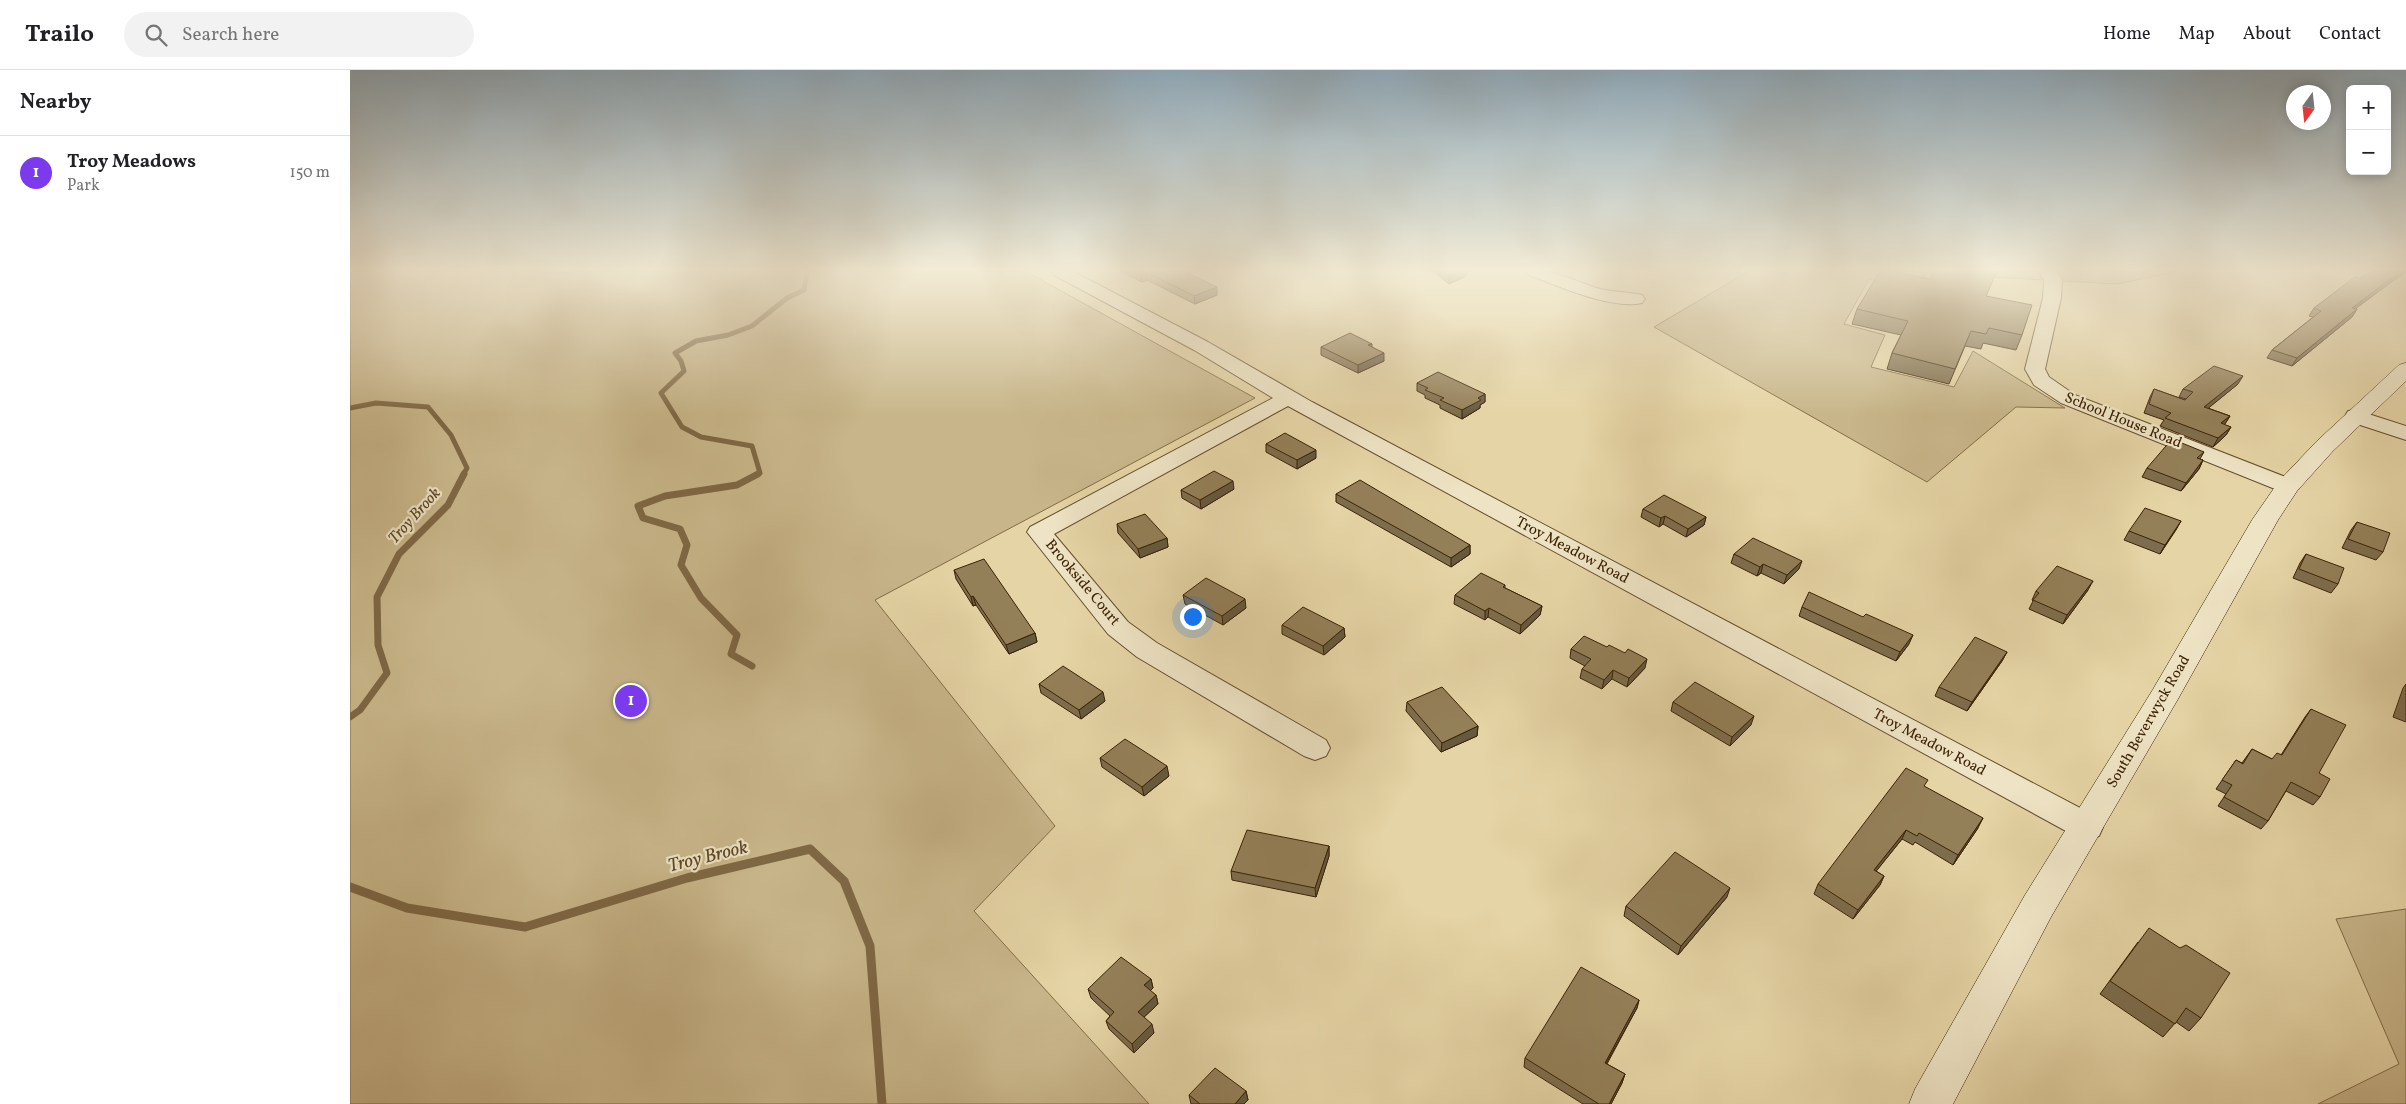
<!DOCTYPE html>
<meta charset="utf-8">
<style>
body{margin:0;font-family:Vollkorn,serif;background:#f2f2f2;color:#202124}
.controls{position:absolute;right:15px;top:15px;display:grid;overflow:hidden;border-radius:8px;box-shadow:0 2px 12px #0003}
.controls button{width:45px;height:45px;display:grid;place-items:center;padding:0;border:0;border-bottom:1px solid #e0e0e0;background:#fff;color:#202124;font:25px sans-serif}
.compass{position:absolute;left:1936px;top:15px;width:45px;height:45px;border-radius:50%;background:#fff;box-shadow:0 2px 12px #0003;rotate:195deg}
.you{position:absolute;left:842px;top:546px;width:18px;height:18px;margin:-12px;border:4px solid #fff;border-radius:50%;background:#1a73e8;box-shadow:0 0 0 8px #1a73e833}
.badge{display:grid;place-items:center;width:32px;height:32px;border-radius:50%;background:#7c3aed;color:#fff;font-size:16px;font-weight:700}
.pin{position:absolute;translate:-50% -50%;border:2px solid #fff;box-shadow:0 1px 5px #0006}
.list{margin:0;padding:0;list-style:none}
h2{display:flex;justify-content:space-between;align-items:center;height:65px;margin:0;padding:0 20px;font-size:21px}
h2 small{font-size:16px;font-weight:400;color:#757577}
.list li{display:grid;grid-template-columns:32px 1fr auto;gap:15px;align-items:center;box-sizing:border-box;height:75px;padding:0 20px;border-top:1px solid #e0e0e0}
.list b{display:block;font-size:19px;white-space:nowrap}
.list p{margin:0;font-size:16px;white-space:nowrap;color:#757577}
.list em{font-size:16px;font-style:normal;color:#757577}
.icon{flex:none;width:28px;height:28px;fill:none;stroke:currentColor;stroke-width:2;stroke-linecap:round;stroke-linejoin:round}
.map{position:relative;flex:none;width:2056px;height:1034px;overflow:hidden}
header{display:flex;align-items:center;gap:30px;box-sizing:border-box;height:70px;padding:0 25px;background:#fff;border-bottom:1px solid #e0e0e0}
header strong{font-size:24px}
nav{display:flex;gap:28px;margin-inline-start:auto;font-size:18px}
.search{width:350px;height:45px;background:#f2f2f2;display:flex;align-items:center;gap:12px;box-sizing:border-box;padding:0 18px;border-radius:28px;color:#757577;font-size:19px}
main{display:flex}
aside{flex:1;background:#fff}
.map>svg:first-child{display:block}
</style>
<header>
<strong>Trailo</strong>
<div class="search"><svg class="icon" aria-label="search" viewBox="0 0 24 24"><circle cx="10" cy="10" r="6"/><path d="M15 15l6 6"/></svg>Search here</div>
<nav><a>Home</a><a>Map</a><a>About</a><a>Contact</a></nav>
</header>
<main>
<aside>
<h2>Nearby<small></small></h2>
<ul class="list">
<li><span class="badge">1</span><div><b>Troy Meadows</b><p>Park</p></div><em>150 m</em></li>
</ul>
</aside>
<div class="map">
<svg width="2056" height="1034" viewBox="0 0 2056 1034">
<rect width="100%" height="100%" fill="#e5d4a5"/>
<filter id="stains"><feTurbulence type="fractalNoise" baseFrequency=".004" numOctaves="4"/><feColorMatrix values="0 0 0 0 .2 0 0 0 0 .09 0 0 0 0 .02 0 0 0 .5 -.17"/></filter>
<radialGradient id="worn" r=".72"><stop offset=".6" stop-color="#630" stop-opacity="0"/><stop offset="1" stop-color="#630" stop-opacity=".3"/></radialGradient>
<!-- green -->
<g fill="#c8b68a" stroke="#826c47">
<polygon points="0,201 675,201 905,328 525,530 705,756 624,841 799,1034 0,1034"/>
<polygon points="1399,201 1577,201 1567,219 1519,209 1494,254 1535,265 1521,297 1604,317 1623,281 1715,338 1666,337 1577,412 1304,257"/>
<polygon points="1594,201 1830,201 1767,214 1623,206"/>
<polygon points="2056,839 2056,1034 1968,1034 2049,994 1986,849"/>
</g>
<g fill="none" stroke-linecap="round" stroke-linejoin="round">
<!-- stream-far2 -->
<g stroke="#7e6844" stroke-width="5">
<polyline points="191,201 221,201"/>
<polyline points="0,338 26,333 78,337 101,365 117,398 113,405"/>
<polyline points="405,405 410,403 402,376 351,367 332,357 311,323 334,301 331,291 325,283 346,271 378,265 402,256 437,228 454,220 458,201"/>
</g>
<!-- stream-far1 -->
<g stroke="#7e6844" stroke-width="7">
<polyline points="402,596 381,584 387,565 351,528 331,495 337,475 330,459 293,448 288,436 315,426 387,415 408,404"/>
<polyline points="0,647 10,640 37,603 28,575 27,527 49,484 98,435 114,404"/>
</g>
<!-- stream -->
<polyline stroke="#7e6844" stroke-width="9" points="0,817 57,838 175,857 337,808 460,779 494,811 520,876 532,1034"/>
<defs>
<g id="minor">
<polygon points="701,201 722,201 858,272 962,332 1749,748 1753,757 1749,766 1737,770 1725,766 938,336 704,464 778,552 807,573 976,670 980,678 976,686 965,690 954,686 787,587 758,564 677,462 680,457 923,328 844,280 704,205"/>
<path d="M1176,201c28,-3 49,11 74,18 14,3 29,3 42,6l3,4 -3,4c-30,7 -84,-17 -113,-28z"/>
<polygon points="1688,201 1706,201 1712,209 1711,228 1695,299 1699,307 1725,325 1946,411 1950,416 1946,421 1938,423 1930,421 1711,333 1684,315 1675,299 1693,228 1694,209"/>
<polygon points="2006,340 2056,356 2056,370 1998,351 1995,346 1998,341"/>
</g>
<polygon id="secondary" points="2056,293 2056,311 1983,381 1947,421 1928,450 1828,629 1701,847 1603,1034 1559,1034 1565,1019 1675,825 1802,621 1902,450 1929,411 1967,371 2049,295"/>
</defs>
<!-- minor casing -->
<use href="#minor" stroke="#664e2c" stroke-width="2"/>
<!-- secondary casing -->
<use href="#secondary" stroke="#3b2204" stroke-width="1"/>
<!-- minor -->
<use href="#minor" fill="#eee3c4" fill-rule="evenodd"/>
<!-- secondary -->
<use href="#secondary" fill="#eee3c4" fill-rule="evenodd"/>
</g>
<!-- wall -->
<g fill="#7e6d4c" stroke="#3b2204">
<polygon points="770,201 833,201 867,225 845,234 797,210 792,212"/>
<polygon points="1083,201 1117,201 1116,206 1099,214"/>
<polygon points="2056,201 2005,239 2007,239 2002,247 1942,296 1917,288 1922,280 1963,247 1959,246 1964,238"/>
<polygon points="1637,226 1672,265 1666,280 1633,273 1631,279 1615,276 1599,314 1537,299 1542,283 1551,265 1502,254 1507,239"/>
<polygon points="1022,274 1022,277 1034,291 1008,303 971,285 971,277"/>
<polygon points="1067,313 1135,324 1135,332 1130,335 1130,338 1112,349 1090,338 1090,335 1075,328 1075,325 1067,321"/>
<polygon points="1888,314 1858,338 1880,346 1874,355 1881,357 1876,365 1863,377 1810,356 1814,350 1794,343 1800,327 1804,319 1835,330 1836,329 1829,327 1833,319"/>
<polygon points="916,374 966,388 947,399 916,382"/>
<polygon points="1854,382 1850,389 1853,390 1849,399 1831,421 1792,407 1797,398"/>
<polygon points="884,419 851,439 832,428 831,420"/>
<polygon points="986,424 1120,475 1120,484 1101,497 986,432"/>
<polygon points="1293,439 1356,447 1354,455 1336,467 1313,454 1309,457 1291,447"/>
<polygon points="1831,451 1810,484 1774,470 1779,461"/>
<polygon points="2007,452 2033,482 2026,490 1992,478 2001,460"/>
<polygon points="767,454 817,468 818,477 790,488 768,463"/>
<polygon points="1384,484 1449,499 1434,514 1411,503 1407,506 1381,493"/>
<polygon points="1956,484 1988,514 1981,523 1943,508 1950,493"/>
<polygon points="604,500 685,563 687,572 659,584 626,535 623,536 606,509"/>
<polygon points="1155,515 1155,518 1192,536 1190,545 1170,564 1138,547 1135,550 1104,534 1105,525"/>
<polygon points="1738,520 1713,554 1679,539 1683,531 1682,530 1686,521"/>
<polygon points="833,525 896,538 873,555 835,534"/>
<polygon points="1452,537 1559,574 1546,591 1449,546"/>
<polygon points="932,555 994,558 995,567 974,585 932,564"/>
<polygon points="1221,579 1295,598 1277,617 1262,609 1252,619 1230,608 1232,599 1235,596 1220,588"/>
<polygon points="1657,582 1652,591 1617,641 1585,626 1589,617"/>
<polygon points="689,614 755,631 731,649 691,623"/>
<polygon points="2056,614 2056,652 2043,647 2053,618"/>
<polygon points="1057,632 1128,656 1127,666 1091,682 1056,641"/>
<polygon points="1323,632 1401,655 1380,676 1321,641"/>
<polygon points="1961,639 1969,703 1970,727 1963,735 1936,721 1918,751 1911,759 1868,736 1876,724 1866,719 1886,690 1892,693 1902,679 1922,689 1931,685 1955,647"/>
<polygon points="750,688 819,706 794,726 752,697"/>
<polygon points="1575,717 1628,758 1603,795 1565,772 1563,775 1552,769 1526,801 1534,806 1530,815 1503,849 1464,824 1468,814"/>
<polygon points="979,776 979,786 966,827 882,810 881,801"/>
<polygon points="1377,827 1328,885 1274,846 1276,836"/>
<polygon points="1788,872 1851,948 1839,961 1826,952 1813,967 1750,924"/>
<polygon points="801,909 803,918 800,921 806,925 808,934 794,947 804,963 784,983 759,959 756,951 760,946 741,928 738,919"/>
<polygon points="1289,930 1287,938 1257,994 1275,1004 1272,1013 1261,1034 1233,1034 1174,997 1175,988"/>
<polygon points="896,1021 898,1030 894,1034 841,1034 839,1025"/>
</g>
<!-- shaded-wall -->
<g fill="#67593e" stroke="#3b2204">
<polygon points="1112,201 1117,201 1116,206 1099,214 1099,206"/>
<polygon points="2051,201 2056,201 1997,245 2002,238"/>
<polygon points="796,202 797,210 792,212 791,204"/>
<polygon points="867,217 867,225 845,234 844,226"/>
<polygon points="2007,239 2002,247 1942,296 1947,288"/>
<polygon points="1034,283 1034,291 1008,303 1008,295"/>
<polygon points="1893,306 1888,314 1850,345 1854,337"/>
<polygon points="1135,324 1135,332 1130,335 1130,338 1112,349 1112,340 1128,328"/>
<polygon points="1880,346 1875,354 1866,362 1871,353"/>
<polygon points="1881,357 1876,365 1863,377 1868,368"/>
<polygon points="966,380 966,388 947,399 947,390"/>
<polygon points="1853,390 1849,399 1831,421 1836,413"/>
<polygon points="883,411 884,419 851,439 850,430"/>
<polygon points="1315,446 1313,454 1309,457 1311,448"/>
<polygon points="1356,447 1354,455 1336,467 1338,459"/>
<polygon points="1831,451 1826,460 1810,484 1815,475"/>
<polygon points="817,468 818,477 790,488 788,479"/>
<polygon points="1120,475 1120,484 1101,497 1101,488"/>
<polygon points="1452,491 1449,499 1434,514 1437,505"/>
<polygon points="1413,494 1411,503 1407,506 1410,497"/>
<polygon points="1743,511 1738,520 1713,554 1717,545"/>
<polygon points="623,526 626,535 623,536 621,527"/>
<polygon points="895,529 896,538 873,555 872,546"/>
<polygon points="1192,536 1190,545 1170,564 1171,555"/>
<polygon points="1139,538 1138,547 1135,550 1135,541"/>
<polygon points="994,558 995,567 974,585 973,576"/>
<polygon points="685,563 687,572 659,584 656,575"/>
<polygon points="1563,565 1559,574 1546,591 1550,582"/>
<polygon points="1657,582 1652,591 1617,641 1622,632"/>
<polygon points="1297,589 1295,598 1277,617 1279,608"/>
<polygon points="1263,600 1262,609 1252,619 1254,610"/>
<polygon points="753,622 755,631 731,649 729,640"/>
<polygon points="1404,646 1401,655 1380,676 1382,667"/>
<polygon points="1128,656 1127,666 1091,682 1092,673"/>
<polygon points="817,696 819,706 794,726 792,717"/>
<polygon points="1633,748 1628,758 1603,795 1608,785"/>
<polygon points="1556,760 1552,769 1520,809 1524,800"/>
<polygon points="979,776 979,786 966,827 965,818"/>
<polygon points="1534,806 1530,815 1503,849 1508,840"/>
<polygon points="1380,818 1377,827 1328,885 1331,876"/>
<polygon points="801,909 803,918 797,924 794,915"/>
<polygon points="806,925 808,934 790,951 788,942"/>
<polygon points="1289,930 1287,938 1252,1001 1255,993"/>
<polygon points="802,954 804,963 784,983 782,974"/>
<polygon points="1275,1004 1272,1013 1261,1034 1259,1034"/>
<polygon points="896,1021 898,1030 894,1034 885,1034"/>
</g>
<!-- building -->
<g fill="#937f58" stroke="#3b2204">
<polygon points="783,201 833,201 867,217 844,226 796,202 791,204"/>
<polygon points="1092,201 1112,201 1099,206"/>
<polygon points="1530,201 1540,201 1580,209 1584,201 1647,201 1636,226 1682,235 1672,265 1639,258 1636,264 1621,261 1605,299 1542,283 1558,251 1507,239"/>
<polygon points="2022,201 2051,201 2002,238 2007,239 1947,288 1922,280 1971,241 1964,238 2005,207 2010,208 2018,204"/>
<polygon points="1000,263 1022,274 1018,275 1034,283 1008,295 971,277"/>
<polygon points="1864,296 1893,306 1854,337 1880,346 1871,353 1881,357 1868,368 1815,348 1821,343 1799,334 1804,319 1835,330 1843,322 1833,319"/>
<polygon points="1088,302 1135,324 1128,328 1131,330 1112,340 1090,330 1094,328 1075,320 1078,318 1067,313"/>
<polygon points="935,363 966,380 947,390 916,374"/>
<polygon points="1822,369 1854,382 1847,388 1853,390 1836,413 1797,398"/>
<polygon points="864,401 883,411 850,430 831,420"/>
<polygon points="1010,410 1120,475 1101,488 986,424"/>
<polygon points="1314,425 1356,447 1338,459 1315,446 1311,448 1293,439"/>
<polygon points="1795,438 1831,451 1815,475 1779,461"/>
<polygon points="795,444 817,468 788,479 767,454"/>
<polygon points="2007,452 2040,463 2033,482 1998,469"/>
<polygon points="1403,468 1452,491 1437,505 1413,494 1410,497 1384,484"/>
<polygon points="1956,484 1994,498 1988,514 1949,499"/>
<polygon points="634,489 685,563 656,575 623,526 621,527 604,500"/>
<polygon points="1707,496 1743,511 1717,545 1683,530 1689,523 1686,521"/>
<polygon points="1131,503 1155,515 1153,517 1192,536 1171,555 1139,538 1135,541 1105,525"/>
<polygon points="856,508 895,529 872,546 833,525"/>
<polygon points="1459,522 1513,547 1516,544 1563,565 1550,582 1452,537"/>
<polygon points="953,537 994,558 973,576 932,555"/>
<polygon points="1234,566 1257,577 1259,575 1275,583 1278,579 1297,589 1279,608 1263,600 1254,610 1232,599 1241,589 1221,579"/>
<polygon points="1625,567 1657,582 1622,632 1589,617"/>
<polygon points="713,596 753,622 729,640 689,614"/>
<polygon points="1345,612 1404,646 1382,667 1323,632"/>
<polygon points="1092,617 1128,656 1092,673 1057,632"/>
<polygon points="1961,639 1996,655 1969,703 1980,709 1970,727 1941,712 1918,751 1874,727 1882,715 1872,710 1886,690 1893,694 1902,679 1922,689 1927,683 1932,685"/>
<polygon points="775,669 817,696 792,717 750,688"/>
<polygon points="1556,698 1578,710 1574,716 1633,748 1608,785 1569,763 1567,766 1556,760 1524,800 1534,806 1508,840 1468,814"/>
<polygon points="897,760 979,776 965,818 881,801"/>
<polygon points="1325,782 1380,818 1331,876 1276,836"/>
<polygon points="1799,858 1830,878 1836,875 1880,903 1851,948 1836,938 1825,954 1760,911"/>
<polygon points="771,887 801,909 794,915 806,925 788,942 802,954 782,974 756,951 764,942 738,919"/>
<polygon points="1231,897 1289,930 1255,993 1275,1004 1259,1034 1249,1034 1175,988"/>
<polygon points="865,998 896,1021 885,1034 850,1034 839,1025"/>
</g>
<!-- sky -->
<linearGradient id="sky" x2="0" y2="1"><stop stop-color="#8fa8b7"/><stop offset="0.58" stop-color="#f3ecd6"/><stop offset="1" stop-color="#f3ecd6" stop-opacity="0"/></linearGradient>
<rect width="2056" height="345" fill="url(#sky)"/>
<g text-anchor="middle" dominant-baseline="central" stroke-width="4.5" stroke-linejoin="round" paint-order="stroke">
<!-- street labels -->
<g font-size="15" fill="#3b2204" stroke="#eee3c4">
<text transform="translate(1773 351) rotate(22)">School House Road</text>
<text transform="translate(1222 481) rotate(28)">Troy Meadow Road</text>
<text transform="translate(732 513) rotate(50)">Brookside Court</text>
<text transform="translate(1799 652) rotate(-60)">South Beverwyck Road</text>
<text transform="translate(1579 673) rotate(28)">Troy Meadow Road</text>
</g>
<!-- water labels -->
<g font-size="16" font-style="italic" fill="#5d4524" stroke="#eee3c4">
<text transform="translate(65 446) rotate(-48)">Troy Brook</text>
</g>
<!-- near-water labels -->
<g font-size="19" font-style="italic" fill="#5d4524" stroke="#eee3c4">
<text transform="translate(358 787) rotate(-14)">Troy Brook</text>
</g>
</g>
<rect width="100%" height="100%" filter="url(#stains)"/>
<rect width="100%" height="100%" fill="url(#worn)"/>
</svg>
<div class="controls">
<button>+</button>
<button>−</button>
</div>
<svg class="compass" viewBox="-18 -18 36 36"><path d="M0-13l5 13h-10z" fill="#e53935"/><path d="M0 13l5-13h-10z" fill="#757577"/></svg>
<div class="you"></div>
<div class="pin badge" style="left:281px;top:631px">1</div>
</div>
</main>
